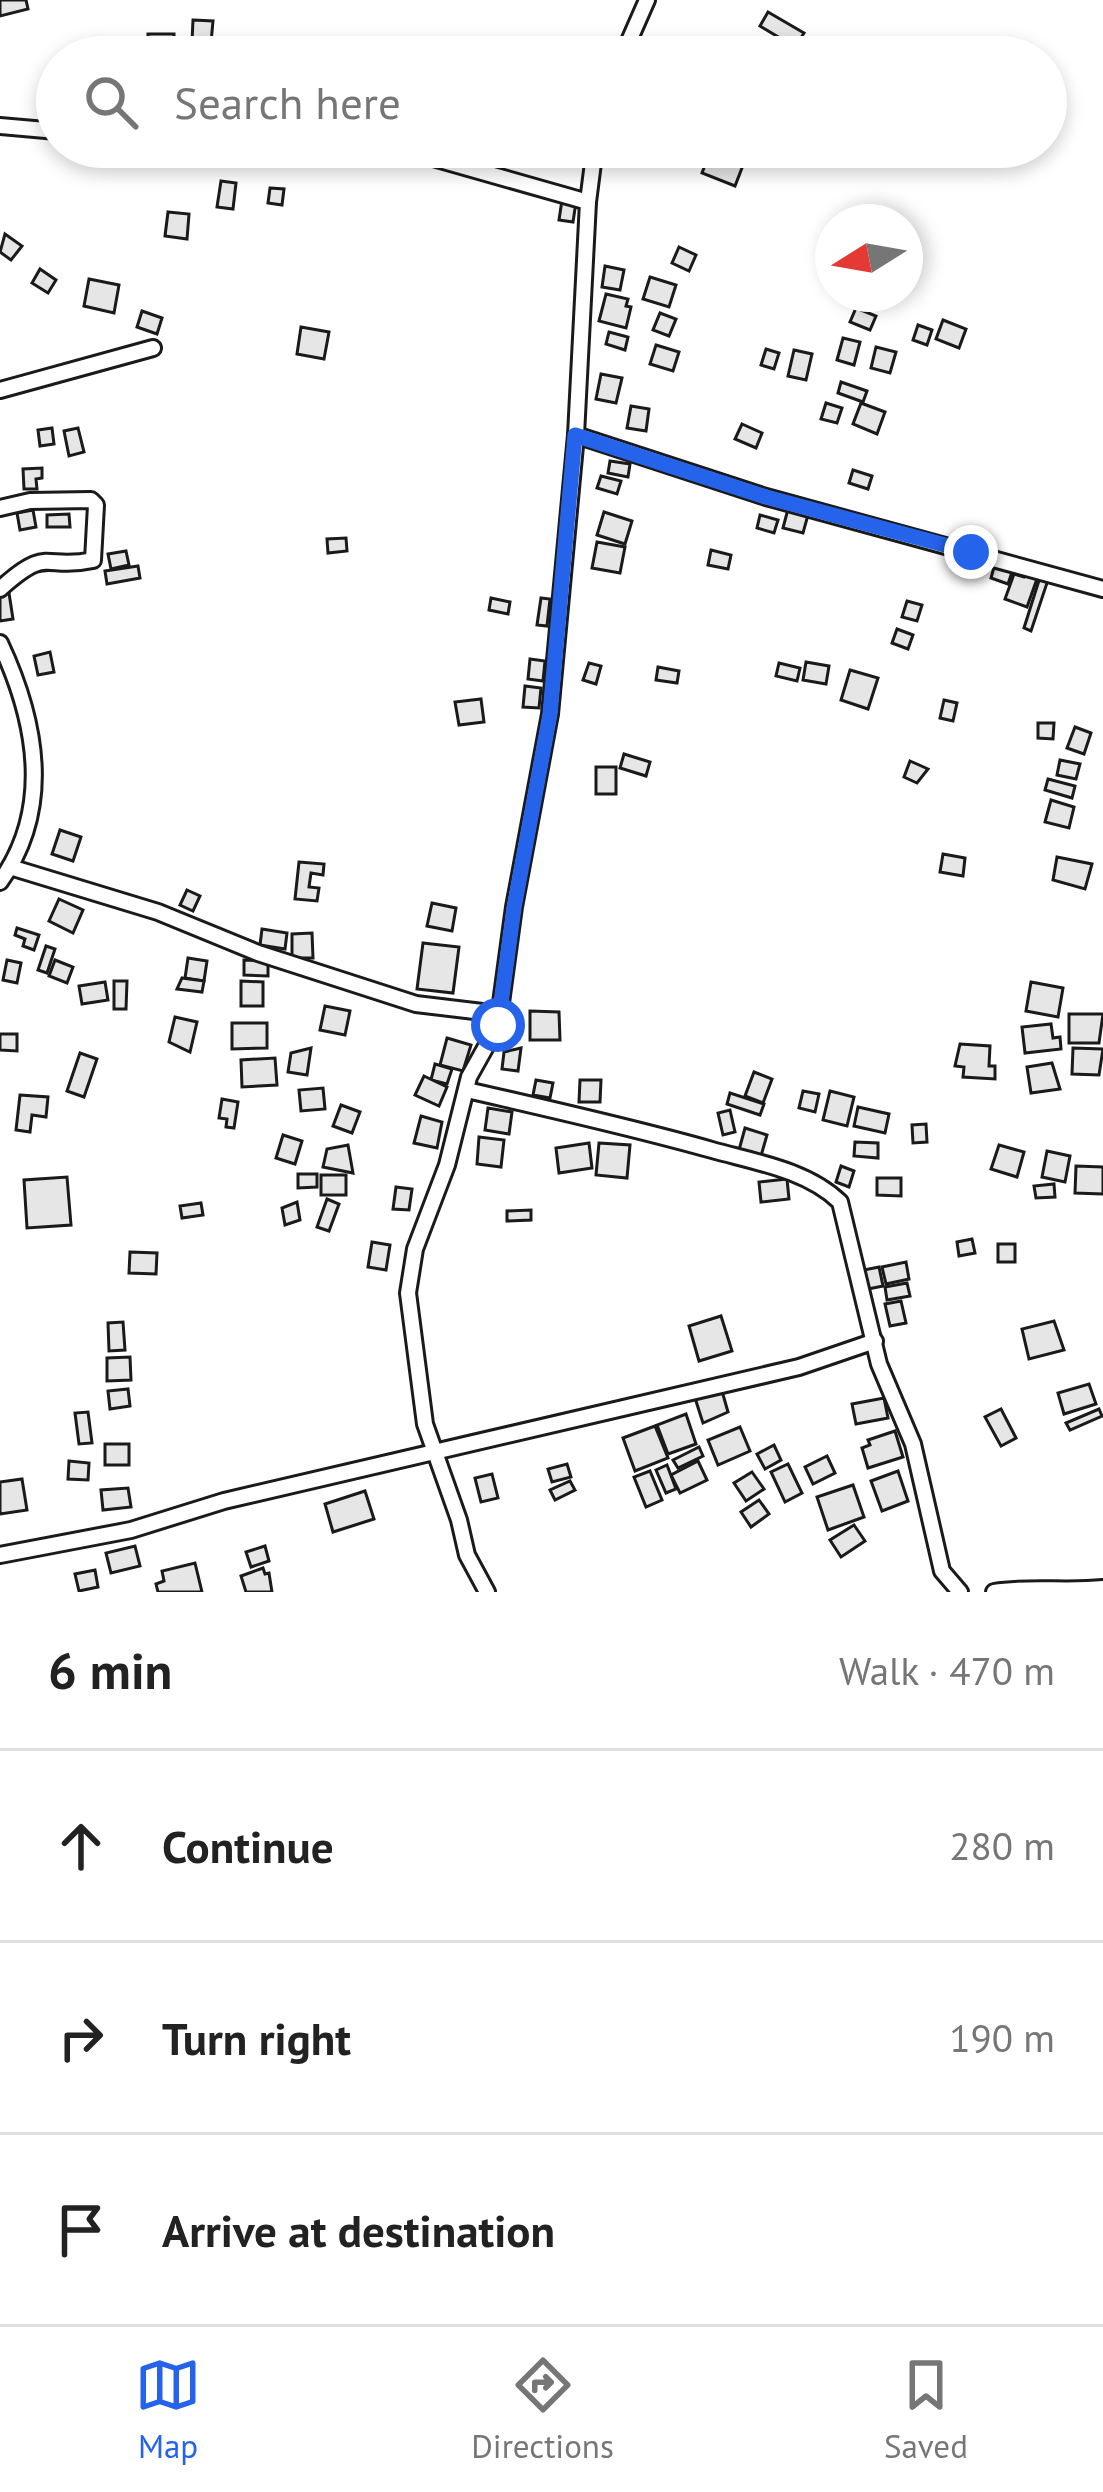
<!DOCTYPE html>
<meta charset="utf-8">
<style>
body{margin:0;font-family:"PT Sans",sans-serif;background:#f6f6f6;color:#222}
.compass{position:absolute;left:815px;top:204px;width:108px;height:108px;border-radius:50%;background:#fff;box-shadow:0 6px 18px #0003;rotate:259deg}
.stop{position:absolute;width:36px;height:36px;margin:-27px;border:9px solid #2563eb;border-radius:50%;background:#fff}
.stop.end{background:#2563eb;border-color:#fff;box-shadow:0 3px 12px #0008}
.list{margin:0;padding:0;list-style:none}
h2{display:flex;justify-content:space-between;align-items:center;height:156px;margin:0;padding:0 48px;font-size:51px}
h2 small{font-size:39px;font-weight:400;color:#767676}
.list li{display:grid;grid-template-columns:78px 1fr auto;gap:36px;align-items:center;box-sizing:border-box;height:192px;padding:0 48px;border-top:3px solid #e0e0e0}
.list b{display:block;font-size:45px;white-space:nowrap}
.list em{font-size:39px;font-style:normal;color:#767676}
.icon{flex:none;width:66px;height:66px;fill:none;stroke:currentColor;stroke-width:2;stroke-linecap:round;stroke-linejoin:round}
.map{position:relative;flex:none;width:1103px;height:1592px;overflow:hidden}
.search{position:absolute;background:#fff;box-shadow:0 6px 18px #0003;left:36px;right:36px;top:36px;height:132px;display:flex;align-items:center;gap:30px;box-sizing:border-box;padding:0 42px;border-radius:66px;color:#767676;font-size:45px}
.sheet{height:732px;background:#fff}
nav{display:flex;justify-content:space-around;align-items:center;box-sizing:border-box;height:168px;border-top:3px solid #e0e0e0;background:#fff;font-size:33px;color:#767676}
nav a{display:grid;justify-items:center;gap:6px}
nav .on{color:#2563eb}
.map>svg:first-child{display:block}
</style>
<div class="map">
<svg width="1103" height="1592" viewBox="0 0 1103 1592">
<rect width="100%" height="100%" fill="#fff"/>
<!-- building -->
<g fill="#e6e6e6" stroke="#1a1a1a" stroke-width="3">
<polygon points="0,0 26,0 28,9 0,16"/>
<polygon points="768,12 804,33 795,47 760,26"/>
<polygon points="193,20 213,21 211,43 192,42"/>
<rect x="148" y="34" width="26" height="23"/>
<polygon points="227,38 240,39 239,57 225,57"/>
<polygon points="182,46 207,49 206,57 180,57"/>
<polygon points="712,147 745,160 735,186 702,173"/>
<polygon points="221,181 236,183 233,209 217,207"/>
<polygon points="270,188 284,189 282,205 268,203"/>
<polygon points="562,200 576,202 573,222 559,220"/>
<polygon points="168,212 189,214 187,239 165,236"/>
<polygon points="5,234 22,246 11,260 0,252"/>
<polygon points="679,247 696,255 689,271 672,263"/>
<polygon points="605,266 624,270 620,290 602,287"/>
<polygon points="40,269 56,280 48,293 32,283"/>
<polygon points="650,277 676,285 669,307 643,299"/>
<polygon points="89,279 119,285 114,313 84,306"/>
<polygon points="606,294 628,299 626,306 631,307 626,328 599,321"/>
<polygon points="856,308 876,316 870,330 850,322"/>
<polygon points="142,311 162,318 157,334 137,327"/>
<polygon points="660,313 676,319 669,336 653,330"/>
<polygon points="943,320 966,329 959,348 936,339"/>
<polygon points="918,325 932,330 927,345 913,340"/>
<polygon points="301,327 329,332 324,359 297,354"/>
<polygon points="609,332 628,337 625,350 606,344"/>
<polygon points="843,338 860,342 854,365 837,360"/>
<polygon points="656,345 679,352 673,371 650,364"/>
<polygon points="876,347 896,352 890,373 871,368"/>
<polygon points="766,349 779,353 774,369 761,365"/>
<polygon points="794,350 812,354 806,380 788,376"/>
<polygon points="601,374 622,378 616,403 596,399"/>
<polygon points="841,382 867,391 863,402 838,393"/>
<polygon points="826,403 842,408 837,423 821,419"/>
<polygon points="861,403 885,412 877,434 853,424"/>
<polygon points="631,406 649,409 646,431 627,428"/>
<polygon points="742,424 762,433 756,448 735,439"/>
<polygon points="52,428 54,444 40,446 38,430"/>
<polygon points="78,428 84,452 69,456 64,431"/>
<polygon points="610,461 630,464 628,477 608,473"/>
<polygon points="42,468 42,478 36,479 37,489 24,489 23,469"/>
<polygon points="853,470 872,476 868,489 849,483"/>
<polygon points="601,476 621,481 617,494 597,488"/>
<polygon points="788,509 808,515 803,533 783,528"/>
<polygon points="33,510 36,527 20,530 17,513"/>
<polygon points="604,512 632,521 625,544 597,535"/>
<polygon points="69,514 70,527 47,527 47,515"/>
<polygon points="760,515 778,520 774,533 757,528"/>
<polygon points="346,538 347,551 328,553 327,539"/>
<polygon points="597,542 625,547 620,573 592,568"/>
<polygon points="711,550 731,555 728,569 708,565"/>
<polygon points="126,551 129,565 111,569 108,554"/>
<polygon points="996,560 1014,566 1008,584 991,578"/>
<polygon points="138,566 140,578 107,584 105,571"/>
<polygon points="1026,572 1038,576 1027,607 1005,599 1014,574 1024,577"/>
<polygon points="1041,574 1049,577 1031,631 1024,628"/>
<polygon points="9,593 13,619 0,621 0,595"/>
<polygon points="491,598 510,602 508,614 489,610"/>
<polygon points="541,598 550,599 547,626 537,625"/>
<polygon points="907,601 922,605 917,621 902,617"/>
<polygon points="897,629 913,635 908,649 892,643"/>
<polygon points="50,652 54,672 38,675 34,656"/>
<polygon points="530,659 545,661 543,681 528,679"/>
<polygon points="806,662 829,666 826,684 803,680"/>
<polygon points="589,663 601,666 596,684 583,680"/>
<polygon points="779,663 800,668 797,681 776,676"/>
<polygon points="658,667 679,671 677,683 656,680"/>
<polygon points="850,670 878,678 868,709 841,700"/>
<polygon points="525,686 541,688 539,708 523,707"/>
<polygon points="481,699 484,722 459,725 455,702"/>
<polygon points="944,700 957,703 953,721 940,718"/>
<polygon points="1038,723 1054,723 1053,739 1038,738"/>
<polygon points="1075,727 1091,733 1084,754 1067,748"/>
<polygon points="624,754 650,762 646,776 620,768"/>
<polygon points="1060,760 1080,764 1076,779 1057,775"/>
<polygon points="910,761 928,769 917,783 904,777"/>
<rect x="596" y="767" width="20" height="27"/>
<polygon points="1048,779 1075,786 1072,798 1045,790"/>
<polygon points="1051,800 1074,807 1069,828 1045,822"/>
<polygon points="60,830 81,837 73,861 52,854"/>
<polygon points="943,854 965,858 963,876 940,872"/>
<polygon points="1057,857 1092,864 1085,889 1053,880"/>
<polygon points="299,862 324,864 323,875 311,873 309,887 319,888 317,901 295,899"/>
<polygon points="187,890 200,896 193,911 180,905"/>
<polygon points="59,899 83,910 73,933 49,921"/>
<polygon points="432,903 456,908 452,931 427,926"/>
<polygon points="17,928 39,935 34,950 23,946 25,939 15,935"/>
<polygon points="262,929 287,933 285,949 260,945"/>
<polygon points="312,933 313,958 292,958 292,934"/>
<polygon points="423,943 459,947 453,993 417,989"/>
<polygon points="46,946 55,949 47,973 38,970"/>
<polygon points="188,958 207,961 204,981 185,978"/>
<polygon points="7,960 21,963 17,983 3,980"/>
<polygon points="55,960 73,967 67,983 49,976"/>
<polygon points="244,960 268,961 268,976 244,975"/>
<polygon points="182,978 204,981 202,992 177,989"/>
<polygon points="114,981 127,981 126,1009 114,1009"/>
<polygon points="241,981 263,982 263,1006 241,1006"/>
<polygon points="105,982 108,1000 82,1004 79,986"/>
<polygon points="1031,982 1063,988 1058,1017 1026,1011"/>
<polygon points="325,1006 350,1011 345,1035 320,1030"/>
<polygon points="530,1011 559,1012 560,1040 530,1040"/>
<polygon points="1069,1014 1103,1014 1099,1043 1069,1043"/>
<polygon points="175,1017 197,1022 190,1052 169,1042"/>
<polygon points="232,1023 267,1023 267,1048 232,1049"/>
<polygon points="1051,1024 1053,1038 1060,1037 1061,1049 1025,1053 1022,1027"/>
<polygon points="0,1034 17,1034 17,1051 0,1050"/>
<polygon points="447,1038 471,1045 463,1071 440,1065"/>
<polygon points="960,1044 990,1046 989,1066 995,1066 995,1079 963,1077 964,1067 955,1066"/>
<polygon points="311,1048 307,1075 288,1072 291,1053"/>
<polygon points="521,1048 518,1071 502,1069 504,1052"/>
<polygon points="1073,1048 1103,1049 1099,1075 1072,1074"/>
<polygon points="80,1053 97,1059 84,1097 67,1091"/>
<polygon points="275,1058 277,1085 242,1087 241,1060"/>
<polygon points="1052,1063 1060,1089 1031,1093 1027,1067"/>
<polygon points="435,1064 452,1069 447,1084 431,1080"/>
<polygon points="754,1072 772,1079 763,1103 745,1096"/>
<polygon points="424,1076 447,1087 439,1106 415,1095"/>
<polygon points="536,1080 553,1083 550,1098 533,1095"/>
<polygon points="580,1080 601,1080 600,1102 579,1102"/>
<polygon points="323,1088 325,1109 301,1111 299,1090"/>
<polygon points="803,1091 819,1094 815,1112 799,1108"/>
<polygon points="830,1091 854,1097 847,1126 823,1120"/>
<polygon points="730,1093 764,1104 760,1115 727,1104"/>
<polygon points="20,1095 48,1097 46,1117 32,1115 30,1132 16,1130"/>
<polygon points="222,1099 238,1102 234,1128 226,1127 227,1119 219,1118"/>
<polygon points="341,1105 360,1112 352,1133 333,1126"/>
<polygon points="858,1107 889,1114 885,1133 854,1126"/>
<polygon points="488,1108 512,1112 509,1134 485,1130"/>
<polygon points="730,1110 735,1132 723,1135 718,1113"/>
<polygon points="421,1116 442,1122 437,1148 414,1143"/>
<polygon points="926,1124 927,1142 913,1143 912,1125"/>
<polygon points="745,1128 767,1135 761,1156 739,1150"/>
<polygon points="283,1135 302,1141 295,1164 276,1158"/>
<polygon points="479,1137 504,1140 501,1167 477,1164"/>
<polygon points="855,1142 878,1143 878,1158 854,1156"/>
<polygon points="589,1143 592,1168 559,1173 556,1148"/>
<polygon points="599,1143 630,1145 627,1178 596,1175"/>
<polygon points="348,1145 353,1173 323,1167 327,1149"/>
<polygon points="999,1145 1024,1152 1017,1177 991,1169"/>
<polygon points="1047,1151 1070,1156 1065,1182 1042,1177"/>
<polygon points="841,1166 854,1171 849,1187 836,1182"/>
<polygon points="1076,1166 1103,1167 1103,1194 1075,1193"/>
<polygon points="298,1174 317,1174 317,1187 298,1188"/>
<rect x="321" y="1175" width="25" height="20"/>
<polygon points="67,1177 71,1225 27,1228 24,1180"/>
<polygon points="877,1178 901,1178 901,1196 877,1195"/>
<polygon points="787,1179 789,1199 761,1202 759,1182"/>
<polygon points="1054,1184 1055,1197 1036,1198 1034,1186"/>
<polygon points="396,1187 412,1189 409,1210 393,1209"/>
<polygon points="327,1199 339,1204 329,1231 317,1227"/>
<polygon points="297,1202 300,1220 285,1225 282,1208"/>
<polygon points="201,1203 203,1215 182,1218 180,1206"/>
<polygon points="531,1210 531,1220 507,1221 507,1211"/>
<polygon points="972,1239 975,1253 959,1256 957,1242"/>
<polygon points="372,1242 390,1245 386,1270 368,1267"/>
<rect x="998" y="1244" width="17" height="18"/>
<polygon points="130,1252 157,1253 156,1274 129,1273"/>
<polygon points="906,1262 909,1279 886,1284 882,1267"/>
<polygon points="879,1267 883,1286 863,1290 859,1271"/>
<polygon points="907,1283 910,1296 887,1300 885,1287"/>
<polygon points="901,1301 906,1323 890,1326 885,1304"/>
<polygon points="721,1316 732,1351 699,1361 689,1326"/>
<polygon points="1054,1321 1064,1350 1029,1359 1022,1329"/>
<polygon points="123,1322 125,1350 109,1351 108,1323"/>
<polygon points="130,1357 131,1380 107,1381 107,1358"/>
<polygon points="1089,1384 1096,1404 1064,1414 1058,1393"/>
<polygon points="128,1389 130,1406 110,1409 108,1391"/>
<polygon points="722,1391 728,1412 703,1423 695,1398"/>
<polygon points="884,1398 888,1418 856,1424 852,1404"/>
<polygon points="1001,1409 1016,1438 1001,1446 985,1417"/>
<polygon points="1099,1409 1102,1416 1070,1430 1066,1423"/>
<polygon points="88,1412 92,1443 79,1444 75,1413"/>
<polygon points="686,1414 696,1444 668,1454 657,1425"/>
<polygon points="655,1426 668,1458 635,1471 623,1438"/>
<polygon points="740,1427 750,1451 718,1465 708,1440"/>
<polygon points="895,1431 903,1457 868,1468 862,1448 870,1445 868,1440"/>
<rect x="105" y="1444" width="24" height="21"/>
<polygon points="774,1445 781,1460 765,1469 757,1454"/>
<polygon points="699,1447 703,1456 678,1468 673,1460"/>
<polygon points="827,1456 835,1473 813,1484 805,1467"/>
<polygon points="69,1461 89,1463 88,1480 68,1479"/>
<polygon points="698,1461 707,1480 680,1493 671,1475"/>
<polygon points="567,1464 571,1477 552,1482 548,1469"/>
<polygon points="788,1464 802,1493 785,1502 771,1472"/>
<polygon points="667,1465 676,1489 666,1493 656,1470"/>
<polygon points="650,1471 662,1500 646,1507 634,1477"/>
<polygon points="898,1471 908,1501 882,1511 871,1481"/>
<polygon points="752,1472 764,1489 746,1501 734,1483"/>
<polygon points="492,1474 498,1498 481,1502 475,1478"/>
<polygon points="22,1479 27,1510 0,1514 0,1482"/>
<polygon points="570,1481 575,1490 555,1500 550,1490"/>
<polygon points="853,1485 864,1517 828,1530 817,1497"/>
<polygon points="128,1488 131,1507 103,1510 101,1490"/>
<polygon points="365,1491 374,1519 333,1532 325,1504"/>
<polygon points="759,1500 769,1514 751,1527 741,1512"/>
<polygon points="854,1525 865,1541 841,1557 830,1540"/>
<polygon points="135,1546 140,1566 111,1573 106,1553"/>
<polygon points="265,1546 269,1561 251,1567 246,1552"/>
<polygon points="195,1563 202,1592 158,1592 156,1584 164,1581 162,1571"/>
<polygon points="263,1568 265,1574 269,1573 272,1592 246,1592 241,1576"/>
<polygon points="95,1570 98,1587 79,1591 75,1574"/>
</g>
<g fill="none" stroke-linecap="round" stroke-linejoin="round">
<defs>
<g id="street">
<polyline points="622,57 647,0"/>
<polyline points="0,126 57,131"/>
<polyline points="394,147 588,202"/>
<polyline points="0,390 153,348"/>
<polyline points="576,435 766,497 1103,589"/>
<path d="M0,508l30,-7 61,-1 5,5 -3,55c-50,11 -43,-16 -93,29"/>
<path d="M0,643c36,77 53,165 0,239"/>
<polyline points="10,867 158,912 258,953 416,1004 499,1014"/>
<path d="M467,1090c82,19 164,37 245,60 43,12 95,20 128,52l39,162 34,80 29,127 18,21"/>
<polyline points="0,1555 131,1530 224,1501 799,1367 875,1341"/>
<polyline points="487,1592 467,1555 459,1520 425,1424 408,1293 415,1249 447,1165 469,1077 498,1025 514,907 550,714 576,435 588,202 595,147"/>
<path d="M994,1592c36,-6 72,0 109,-4"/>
</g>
</defs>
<!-- street casing -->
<use href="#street" stroke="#1a1a1a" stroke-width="20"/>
<!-- street -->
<use href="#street" stroke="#fff" stroke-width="14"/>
</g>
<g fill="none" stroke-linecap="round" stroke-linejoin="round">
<!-- route -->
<polyline stroke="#2563eb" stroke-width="15" points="498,1025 514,908 550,714 575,435 766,497 971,552"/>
</g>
</svg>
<svg class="compass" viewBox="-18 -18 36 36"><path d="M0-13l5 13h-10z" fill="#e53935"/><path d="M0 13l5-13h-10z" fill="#767676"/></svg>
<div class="stop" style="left:498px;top:1025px"></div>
<div class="stop end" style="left:971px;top:552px"></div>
<div class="search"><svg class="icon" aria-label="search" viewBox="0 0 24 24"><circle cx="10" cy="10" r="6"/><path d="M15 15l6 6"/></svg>Search here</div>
</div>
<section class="sheet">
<h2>6 min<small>Walk · 470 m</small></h2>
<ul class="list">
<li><svg class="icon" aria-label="ahead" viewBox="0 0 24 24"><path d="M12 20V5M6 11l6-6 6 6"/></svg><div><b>Continue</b></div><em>280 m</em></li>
<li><svg class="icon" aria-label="right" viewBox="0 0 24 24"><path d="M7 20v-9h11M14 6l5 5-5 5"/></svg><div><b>Turn right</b></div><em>190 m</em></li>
<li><svg class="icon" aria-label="arrive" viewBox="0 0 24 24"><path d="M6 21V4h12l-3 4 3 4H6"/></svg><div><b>Arrive at destination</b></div></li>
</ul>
</section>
<nav>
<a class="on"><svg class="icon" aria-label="map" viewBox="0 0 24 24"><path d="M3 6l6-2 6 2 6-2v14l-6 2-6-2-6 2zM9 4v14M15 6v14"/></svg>Map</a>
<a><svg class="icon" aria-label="directions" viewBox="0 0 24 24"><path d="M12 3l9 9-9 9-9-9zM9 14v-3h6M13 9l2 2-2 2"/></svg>Directions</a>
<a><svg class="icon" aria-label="saved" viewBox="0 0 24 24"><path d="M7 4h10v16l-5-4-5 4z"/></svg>Saved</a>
</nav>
